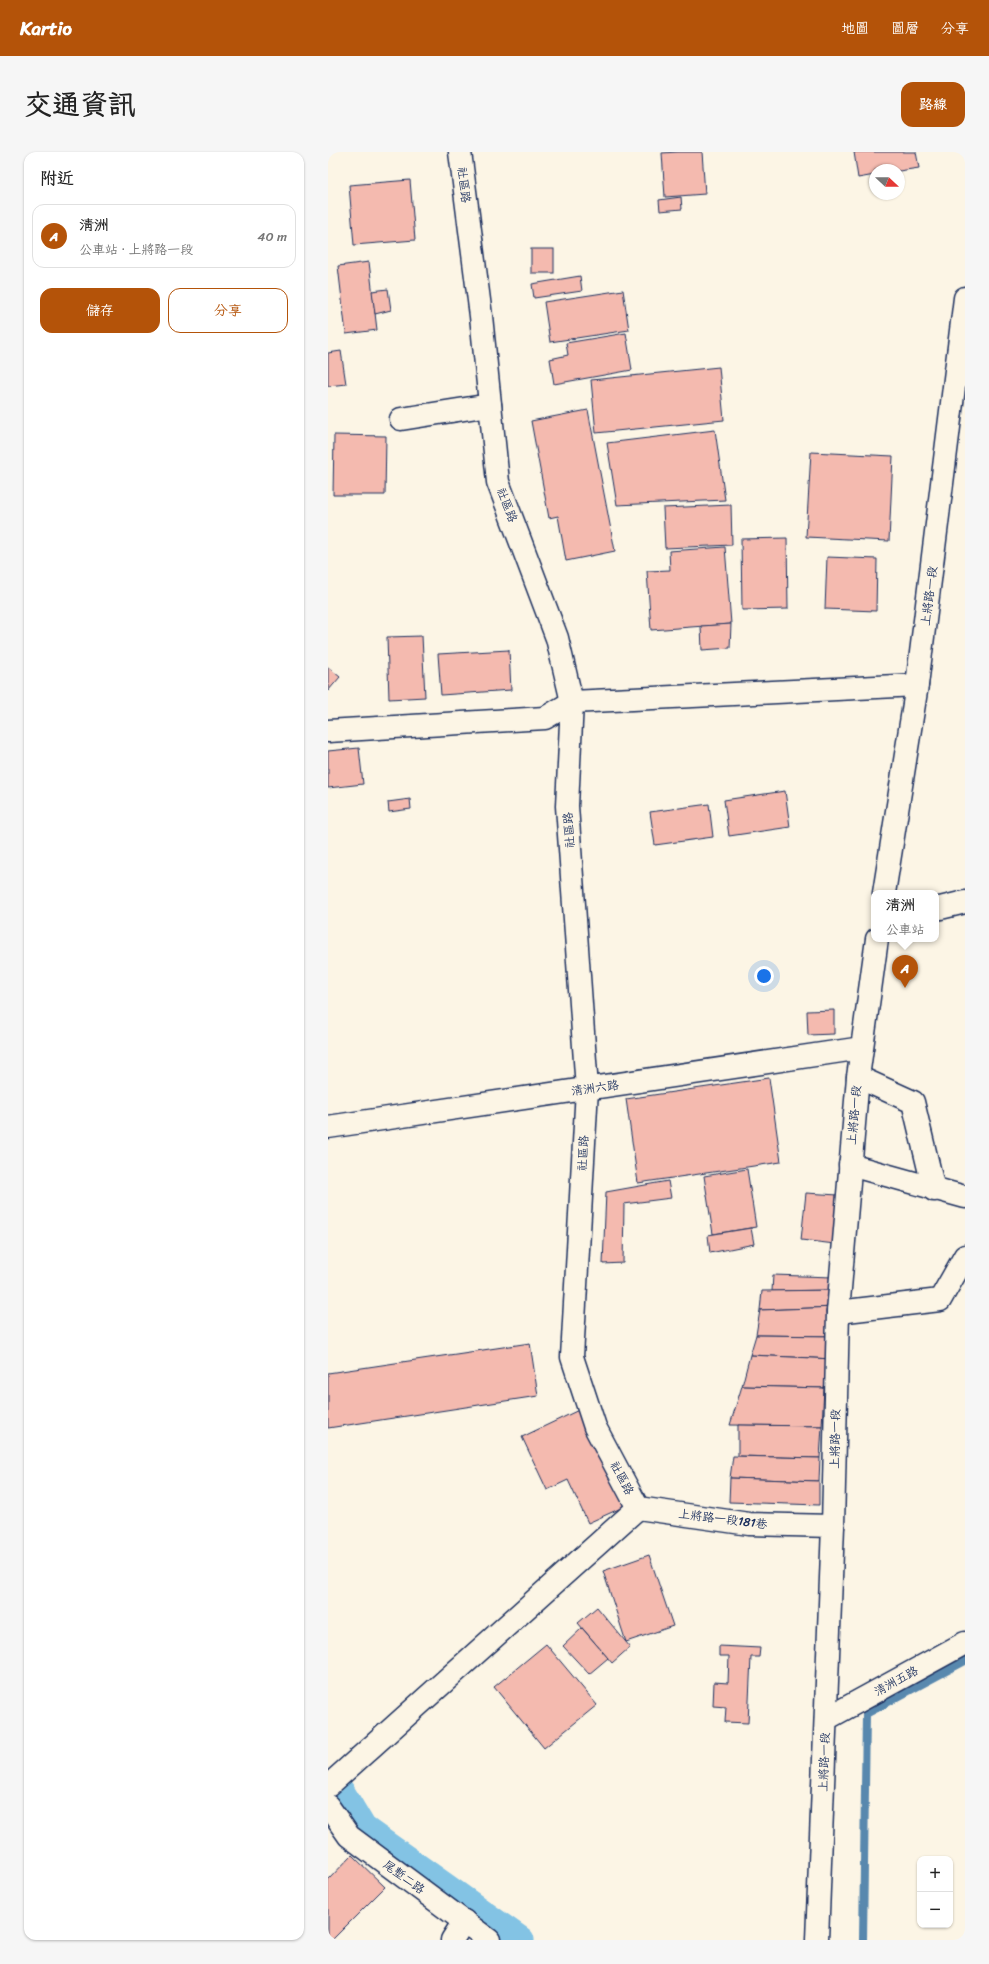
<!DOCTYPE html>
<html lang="zh-TW">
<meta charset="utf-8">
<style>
body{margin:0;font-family:Sriracha,"LXGW WenKai TC",sans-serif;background:#f6f6f6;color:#222}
.controls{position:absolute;right:12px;bottom:12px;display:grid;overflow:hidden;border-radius:8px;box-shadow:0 1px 3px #0004}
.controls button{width:36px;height:36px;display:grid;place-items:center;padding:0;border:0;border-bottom:1px solid #e0e0e0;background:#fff;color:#222;font:20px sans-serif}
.compass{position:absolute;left:541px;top:12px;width:36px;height:36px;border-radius:50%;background:#fff;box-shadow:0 1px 3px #0004;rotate:112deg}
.you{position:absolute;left:436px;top:824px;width:14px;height:14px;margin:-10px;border:3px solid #fff;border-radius:50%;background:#1a73e8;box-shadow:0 0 0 6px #1a73e833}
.badge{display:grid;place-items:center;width:26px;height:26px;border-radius:50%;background:#b45309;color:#fff;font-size:13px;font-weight:700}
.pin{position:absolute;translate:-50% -33px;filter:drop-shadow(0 1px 2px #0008)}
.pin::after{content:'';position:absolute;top:21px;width:14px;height:12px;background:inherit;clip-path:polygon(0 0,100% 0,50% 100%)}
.popup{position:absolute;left:543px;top:738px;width:68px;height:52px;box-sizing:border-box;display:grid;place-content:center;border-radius:8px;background:#fff;filter:drop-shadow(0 1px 3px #0005);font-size:13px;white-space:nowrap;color:#767676}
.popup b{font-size:15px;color:#222}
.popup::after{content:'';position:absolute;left:50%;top:100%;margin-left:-8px;border:8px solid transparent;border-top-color:#fff}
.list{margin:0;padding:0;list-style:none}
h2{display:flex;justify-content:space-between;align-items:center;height:52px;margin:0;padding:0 16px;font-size:17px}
h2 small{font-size:13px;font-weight:400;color:#767676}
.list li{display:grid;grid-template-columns:26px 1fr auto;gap:12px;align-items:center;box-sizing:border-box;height:64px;margin:0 8px 8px;padding:0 8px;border:1px solid #e0e0e0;border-radius:12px}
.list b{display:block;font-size:15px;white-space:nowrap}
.list p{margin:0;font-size:13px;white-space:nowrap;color:#767676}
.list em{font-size:13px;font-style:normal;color:#767676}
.actions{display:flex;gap:8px;padding:12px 16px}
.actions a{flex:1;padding:9px 0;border:1px solid #b45309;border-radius:12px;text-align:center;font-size:14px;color:#b45309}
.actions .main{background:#b45309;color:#fff}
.map{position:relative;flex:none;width:637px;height:1788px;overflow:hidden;border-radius:12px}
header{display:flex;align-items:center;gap:24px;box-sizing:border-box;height:56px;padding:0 20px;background:#b45309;color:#fff}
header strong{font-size:19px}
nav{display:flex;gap:22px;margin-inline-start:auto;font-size:14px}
.intro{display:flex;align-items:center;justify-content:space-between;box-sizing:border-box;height:96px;padding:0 24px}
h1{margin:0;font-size:28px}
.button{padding:10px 18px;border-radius:12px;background:#b45309;color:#fff;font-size:14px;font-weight:700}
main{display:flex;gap:24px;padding:0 24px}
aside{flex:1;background:#fff;border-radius:12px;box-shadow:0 1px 3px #0004}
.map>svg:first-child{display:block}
</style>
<header>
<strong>Kartio</strong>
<nav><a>地圖</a><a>圖層</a><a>分享</a></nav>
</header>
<div class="intro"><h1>交通資訊</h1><a class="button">路線</a></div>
<main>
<aside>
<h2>附近<small></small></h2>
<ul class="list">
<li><span class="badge">A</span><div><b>清洲</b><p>公車站 · 上將路一段</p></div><em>40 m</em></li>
</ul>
<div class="actions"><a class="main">儲存</a><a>分享</a></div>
</aside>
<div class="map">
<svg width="637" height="1788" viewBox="0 0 637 1788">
<rect width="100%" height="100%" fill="#fcf5e5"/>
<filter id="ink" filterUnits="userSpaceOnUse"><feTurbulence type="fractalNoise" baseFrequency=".025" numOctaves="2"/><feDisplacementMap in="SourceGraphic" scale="8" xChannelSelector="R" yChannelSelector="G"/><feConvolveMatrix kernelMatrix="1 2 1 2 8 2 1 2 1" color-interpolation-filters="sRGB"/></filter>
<g filter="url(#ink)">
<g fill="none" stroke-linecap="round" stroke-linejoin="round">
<!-- stream -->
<polyline stroke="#5988ae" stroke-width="8" points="535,1788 538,1562 637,1509"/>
<!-- canal -->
<polyline stroke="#83c3e4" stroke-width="27" points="13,1639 35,1676 193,1788"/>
</g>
<!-- building -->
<g fill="#f4baaf" stroke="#1b2f5e">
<polygon points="350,0 374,0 377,42 337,45 334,1"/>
<polygon points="526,0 588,0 591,16 571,19 547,18 547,23 530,26"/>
<polygon points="82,28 87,88 26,93 21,33"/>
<polygon points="353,45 354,57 332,59 331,48"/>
<rect x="203" y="97" width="23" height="24"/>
<polygon points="41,110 49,178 18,182 10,114"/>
<polygon points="252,124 254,139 206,146 204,132"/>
<polygon points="60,137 63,158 47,162 44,139"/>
<polygon points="295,138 301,178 222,190 216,150"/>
<polygon points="298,181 304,218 226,232 222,207 240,203 238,191"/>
<polygon points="13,199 18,232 0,234 0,201"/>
<polygon points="391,215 396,268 268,281 263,228"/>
<polygon points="260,258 287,399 238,409 230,364 221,366 203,269"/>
<polygon points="387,278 397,348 289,353 279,291"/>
<polygon points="6,283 58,284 57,343 5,343"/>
<polygon points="483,300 565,304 561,389 478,385"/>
<polygon points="403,353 404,393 337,396 335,356"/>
<polygon points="459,386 460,457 414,458 413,387"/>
<polygon points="397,395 403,472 323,478 319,419 342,418 341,399"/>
<polygon points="499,405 549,407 548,459 497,457"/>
<polygon points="403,472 402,496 374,498 373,474"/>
<polygon points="94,484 97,545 61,547 59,485"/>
<polygon points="181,498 183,538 113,543 110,502"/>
<polygon points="0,515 12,525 0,539"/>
<polygon points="31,596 35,632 0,636 0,599"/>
<polygon points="457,639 462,675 401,684 396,648"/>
<polygon points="82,647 83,657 61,660 60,650"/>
<polygon points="381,652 385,685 327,693 322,660"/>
<polygon points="506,858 506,882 480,883 479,859"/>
<polygon points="441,926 453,1010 310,1031 298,947"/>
<polygon points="419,1017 428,1075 385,1082 376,1024"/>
<polygon points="340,1029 343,1046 296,1052 295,1111 275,1112 278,1040"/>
<polygon points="478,1041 510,1043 507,1092 473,1088"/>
<polygon points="423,1076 426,1092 382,1101 380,1083"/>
<polygon points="445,1123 504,1125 503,1138 444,1139"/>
<polygon points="508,1138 508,1155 432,1158 434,1139"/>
<polygon points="508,1155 506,1184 428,1183 432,1158"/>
<polygon points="428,1183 506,1184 505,1207 422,1203"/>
<polygon points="202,1191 210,1244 0,1276 0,1221"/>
<polygon points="422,1203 505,1207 498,1223 496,1236 414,1234"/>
<polygon points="414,1234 496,1236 494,1274 402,1273"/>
<polygon points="257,1255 302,1352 260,1371 240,1328 219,1338 194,1285"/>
<polygon points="410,1273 494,1274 492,1306 410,1304"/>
<polygon points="405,1304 492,1306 491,1329 402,1326"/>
<polygon points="402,1326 491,1329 491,1353 401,1350"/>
<polygon points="321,1403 345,1474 298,1490 275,1419"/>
<polygon points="269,1455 302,1495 284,1511 250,1471"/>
<polygon points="254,1476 280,1506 261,1522 235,1494"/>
<polygon points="218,1492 269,1553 216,1596 166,1535"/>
<polygon points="391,1494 432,1496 431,1505 423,1505 420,1571 397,1570 398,1555 385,1554 386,1530 400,1531 401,1504 391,1504"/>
<polygon points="24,1703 57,1735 4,1788 0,1784 0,1728"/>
</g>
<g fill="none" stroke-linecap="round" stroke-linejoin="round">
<defs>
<g id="minor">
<polyline points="132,0 153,164 170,330 229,486 244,550 239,654 259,937 244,1205 267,1275 310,1356"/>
<polyline points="73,267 162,253"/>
<polyline points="0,579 217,566 244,550 589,533"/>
<polyline points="608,757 637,750"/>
<polyline points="530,925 585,950 606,1038"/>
<polyline points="0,975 534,896"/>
<polyline points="522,1013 637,1045"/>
<polyline points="510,1160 612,1148 637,1104"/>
<polyline points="310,1356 421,1372 505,1374"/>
<polyline points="498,1567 637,1491"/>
<polyline points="0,1634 310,1356"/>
<polyline points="0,1654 21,1684 161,1788"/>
<polyline points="124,1788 136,1769"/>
</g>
<g id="major">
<polyline points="556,741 589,533 637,146"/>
<polyline points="489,1788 505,1374 510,1160 530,925 549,787"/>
</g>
</defs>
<!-- minor casing -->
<use href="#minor" stroke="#1b2f5e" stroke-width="25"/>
<!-- major casing -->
<use href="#major" stroke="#1b2f5e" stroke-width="25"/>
<!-- minor -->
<use href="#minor" stroke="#fcf5e5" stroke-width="22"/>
<!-- major -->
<use href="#major" stroke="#fcf5e5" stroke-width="22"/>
</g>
</g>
<g text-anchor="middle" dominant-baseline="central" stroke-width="3.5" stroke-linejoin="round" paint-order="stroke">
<!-- street labels -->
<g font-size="12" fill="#1b2f5e" stroke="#fcf5e5">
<text transform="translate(136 33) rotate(83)">社區路</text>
<text transform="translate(179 353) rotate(69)">社區路</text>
<text transform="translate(601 444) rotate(-83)">上將路一段</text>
<text transform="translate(241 678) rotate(-94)">社區路</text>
<text transform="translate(267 936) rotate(-8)">清洲六路</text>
<text transform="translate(526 963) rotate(-85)">上將路一段</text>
<text transform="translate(255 1001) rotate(-87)">社區路</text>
<text transform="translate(507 1287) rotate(-89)">上將路一段</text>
<text transform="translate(294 1326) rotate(62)">社區路</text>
<text transform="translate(395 1367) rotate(7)">上將路一段181巷</text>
<text transform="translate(568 1529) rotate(-29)">清洲五路</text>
<text transform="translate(496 1610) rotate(-88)">上將路一段</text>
<text transform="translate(76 1725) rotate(36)">尾塹二路</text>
</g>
</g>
</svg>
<div class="controls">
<button>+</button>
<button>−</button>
</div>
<svg class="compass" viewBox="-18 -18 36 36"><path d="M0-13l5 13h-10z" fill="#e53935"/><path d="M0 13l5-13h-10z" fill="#767676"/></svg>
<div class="you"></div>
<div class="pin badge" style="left:577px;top:836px">A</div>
<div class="popup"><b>清洲</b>公車站</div>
</div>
</main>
